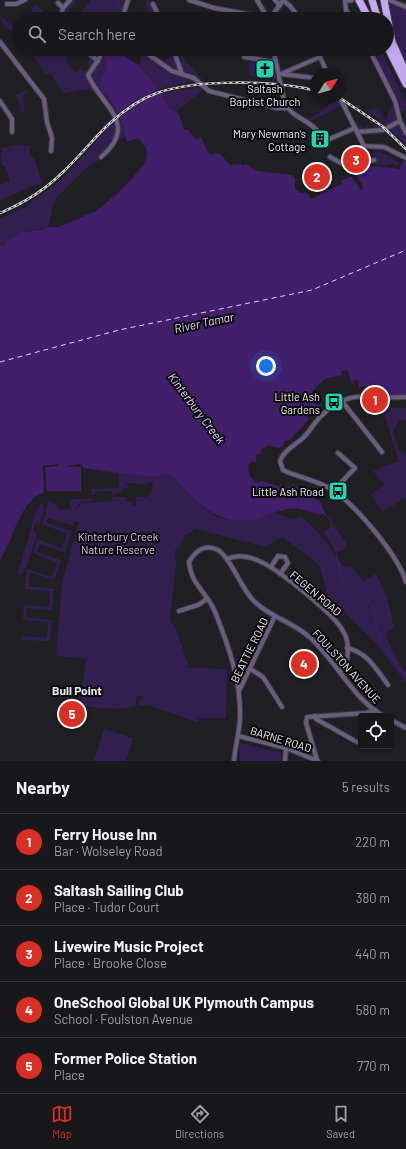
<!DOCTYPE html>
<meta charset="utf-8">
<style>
body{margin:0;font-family:Barlow,sans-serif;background:#252427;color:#f1f3f6}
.controls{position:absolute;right:12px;bottom:12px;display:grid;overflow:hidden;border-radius:4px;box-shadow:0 2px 6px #0003}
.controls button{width:36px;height:36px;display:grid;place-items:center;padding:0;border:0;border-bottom:1px solid #363639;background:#18171a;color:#f1f3f6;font:20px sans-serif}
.compass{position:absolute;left:310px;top:68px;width:36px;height:36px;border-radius:50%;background:#18171a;box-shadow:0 2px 6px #0003;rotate:53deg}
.you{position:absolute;left:266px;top:366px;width:14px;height:14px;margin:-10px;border:3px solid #fff;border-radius:50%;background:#1a73e8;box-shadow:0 0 0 6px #1a73e833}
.badge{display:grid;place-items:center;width:26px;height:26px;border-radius:50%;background:#d93025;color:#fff;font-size:13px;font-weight:700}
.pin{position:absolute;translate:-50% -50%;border:2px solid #fff;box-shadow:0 1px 4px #0006}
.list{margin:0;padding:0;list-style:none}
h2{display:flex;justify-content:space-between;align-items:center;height:52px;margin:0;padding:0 16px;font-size:17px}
h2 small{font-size:13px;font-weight:400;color:#9f9fa2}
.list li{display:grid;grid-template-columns:26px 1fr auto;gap:12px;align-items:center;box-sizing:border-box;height:56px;padding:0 16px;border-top:1px solid #363639}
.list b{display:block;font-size:15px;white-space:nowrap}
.list p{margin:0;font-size:13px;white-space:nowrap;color:#9f9fa2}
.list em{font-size:13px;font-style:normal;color:#9f9fa2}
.icon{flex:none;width:22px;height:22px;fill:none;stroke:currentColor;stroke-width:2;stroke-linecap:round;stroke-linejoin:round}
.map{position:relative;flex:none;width:406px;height:761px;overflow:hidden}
.search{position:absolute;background:#18171a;box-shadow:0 2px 6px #0003;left:12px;right:12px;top:12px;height:44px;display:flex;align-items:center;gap:10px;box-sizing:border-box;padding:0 14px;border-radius:22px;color:#9f9fa2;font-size:15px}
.sheet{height:332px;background:#18171a}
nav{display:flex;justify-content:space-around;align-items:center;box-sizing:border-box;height:56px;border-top:1px solid #363639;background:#18171a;font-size:11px;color:#9f9fa2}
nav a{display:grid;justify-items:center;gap:2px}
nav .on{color:#d93025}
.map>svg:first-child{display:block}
</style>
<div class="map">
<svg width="406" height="761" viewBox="0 0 406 761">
<rect width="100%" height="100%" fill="#201f23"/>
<!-- green -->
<g fill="#331f4f">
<polygon points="70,0 77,0 63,18 60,19 63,8"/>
<polygon points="91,0 128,0 126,12 121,12 118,19 95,19 92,16 90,19 75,19"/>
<polygon points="145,0 149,0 154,14 149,15"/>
<path d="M389,0l17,7v61c-11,-22 -15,-44 -17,-68z"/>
<polygon points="36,5 53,19 24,19"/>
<path d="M0,15l14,13 5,-4v11c-8,-3 -19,-11 -19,-20z"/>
<path d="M28,49h9l5,3 2,-3h28l-4,1c-5,10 1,17 9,23l2,-4 10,3 3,-4 -5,-4 3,-7 -7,-5 -3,4 -7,-7h14l3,3 1,-3h23l25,16 2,-3 -1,-13 23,16 8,-10 8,2 7,-8h10l-10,3 -2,3v4l18,20 -43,10 2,4 40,-6 1,4 -25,20 7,16v3h4l9,10 4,-2 7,15 2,2c10,-6 14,4 20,10l11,-1 2,2 3,-2 9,7 37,4 3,4v10l5,4 9,1 -185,-7c11,-11 37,-35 14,-49l-10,4 -3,-5 -10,6 -16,17 -15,10 -27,27c-6,7 -5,20 -9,30 -8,3 -15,2 -23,4 -9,3 -15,12 -25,15v-27l25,-12 36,-27 46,-51 -4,-2 -8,4 16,-12 -3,-15 -13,-12 -5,-2h-11l-12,3h-4l-12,-19h-5z"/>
<polygon points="380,54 383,54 406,103 406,110 399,112 406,133 406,146 384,123 367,110 381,108 379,111 385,120 387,118 389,108 396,105 374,58"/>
<polygon points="249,62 260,63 259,71 271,73 272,67 274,67 276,79 249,75"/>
<polygon points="26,91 28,92 23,95 24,111 10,116 19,112 21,107 16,95"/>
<polygon points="332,99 339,100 342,105 308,123 305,121 327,107"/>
<polygon points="375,123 383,130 386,129 381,134 364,135 359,137 354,127 360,125 362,128 365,129 365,126 372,128"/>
<polygon points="16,145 30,146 30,155 35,160 42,183 0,200 0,185 10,181 5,166 2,165 0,153 2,152 1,148"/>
<polygon points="372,151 380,152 393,158 392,161 393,159 400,163 398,166 391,163 390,165 375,164"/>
<polygon points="382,408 406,408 406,420 399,420 393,431 398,449 406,454 406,497 383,512 371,495 384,484 373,471 399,461"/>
<path d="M256,443l-14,34 81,37 -5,1 -8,-3 -18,-10 -89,4 14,11 26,3 31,-7 18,6 9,-2c18,13 29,30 42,49l10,1 10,14 13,-7 11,23 7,31 -9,6 17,34 4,4v11l-30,-40 -49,-48 -7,-29 -37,-29 -18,10 -69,-18 -12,7 -5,12 -4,2 1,14 -6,55 2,5 2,-1 14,41 -3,2 7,2 35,1 -1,49h-27l-2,4 -49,-17h-9v-4l4,-4 -6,-1 -2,11 -22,2 -33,-3 6,-47 -30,-3 6,-73 17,-61 -5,-1 -1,5 -25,-8 -1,5 25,8 -7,21 -25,-8 -3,8 24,8 -7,20 -24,-8 -1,14 25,3 -2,21 -25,-2 -1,9 26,3 -2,21 -29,-1v-4l26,2 1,-16 -25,-2 1,-15 26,2v-16l-25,-2 2,-20 25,8 5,-14 -24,-10 4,-14 25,9 5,-14 -25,-10 6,-22 2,-2 7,6 1,4 13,-1 -1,-10h24v2l-15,2 -5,9 8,-9 30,-2v-4h14v4h6l1,5h3v-9h11l6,-8 -1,-7 -6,2 -18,-1 -4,3 4,-1v3h-5v3l-11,4v-4h-17v3h-4v-5l28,-1v-14l-36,-6z"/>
<path d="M43,503l1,6 -4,15 -5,-1 -2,9 4,2c-3,9 -10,39 -18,42l-1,-4 18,-60 4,-8z"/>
<polygon points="334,526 346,542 345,548 342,551 337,552 323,532"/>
<polygon points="104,729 133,738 126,761 94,761"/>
<polygon points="240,743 281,753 282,761 240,761"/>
</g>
<!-- water -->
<path fill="#421f6a" d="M104,49h10l25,17 20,24 10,18 10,6 5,16h4l9,10 4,-2 9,17c10,-6 14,4 20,10l11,-1 2,2 3,-2 9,7 37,4 3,4v10l5,4 6,-1 5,7 31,-15 -1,-3 10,-5 10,14 3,-2 -9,-14 19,-8 26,3 3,-8h3v234h-15c-9,-10 -19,-9 -32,-8l-1,-7h-5l1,4h-2l-5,-14 -6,2 1,3 -17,4 -13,12 5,14 6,-1 -16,12 2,3 -19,21 -5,1 -1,4 -5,3 -11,-3 -8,5 2,3 -6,2v7l-3,-1 -5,4 1,10 7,8 5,-2 25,7 7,-3 11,5 16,12 7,15 -4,-3c-12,-1 -22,-7 -35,-5 -11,2 -22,7 -32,10 -37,8 -55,-14 -79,-38l-2,-4 -9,-3 -14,3 -69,-9 -2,-4 -13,2 13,1v24l-35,1 -1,-25 13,-1v-2l-15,3 1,25c-3,2 -6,3 -9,5 -19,16 -21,42 -35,62v-313l6,-2v-1l16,-11 18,-2 8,-3h11l39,-17 26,-23 22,-24 1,-12 -4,-8 -5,-5 -11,4c-5,-19 -11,-42 -27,-55l1,-12 7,-6 -4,-12z"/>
<!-- pier -->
<g fill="#201f23">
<polygon points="161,88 163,92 143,100 118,118 116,115 130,104"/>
<polygon points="355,174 364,188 361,190 351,176"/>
<polygon points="81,464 83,468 83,492 44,493 42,495 44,492 44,465 59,465 45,467 47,491 81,491 81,467 67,466"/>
</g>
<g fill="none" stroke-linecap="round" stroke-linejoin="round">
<!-- stream -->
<g stroke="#421f6a" stroke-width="1">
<polyline points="112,16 117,9 119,0"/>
<path d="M327,517l5,5 -1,7 -5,3c11,12 11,30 16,44 4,10 14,9 20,15"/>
<path d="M368,600c11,14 4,13 8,27 6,19 17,33 30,48"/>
</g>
<!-- ferry -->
<polyline stroke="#e2d3ff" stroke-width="1" stroke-dasharray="5 4" stroke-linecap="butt" points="0,362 119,330 312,290 406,250"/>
<defs>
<g id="minor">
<polyline points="189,0 214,8 259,16 266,15"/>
<polyline points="257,0 267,17 270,19"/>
<polyline points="275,0 280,5"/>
<polyline points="283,0 290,6 300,19"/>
<polyline points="345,0 346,10 351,19"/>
<polyline points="389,0 406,7"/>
<polyline points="58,3 63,8"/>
<polyline points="7,4 16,4 25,0"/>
<polyline points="153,4 160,19"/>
<polyline points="60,19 63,8 70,0"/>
<polyline points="122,19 128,0"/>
<polyline points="270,19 283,0"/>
<polyline points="0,42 44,99 47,122 52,138 51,151"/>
<polyline points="83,49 98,61"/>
<path d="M100,49v8l-12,18c13,31 52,49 13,82"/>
<polyline points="141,49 172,71 194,78 209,91 277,108 286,108"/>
<polyline points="173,49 182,74"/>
<polyline points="207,49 221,51 223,49"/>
<polyline points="273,49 279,76"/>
<polyline points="316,49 328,74"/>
<polyline points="369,49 395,101 400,121 406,133"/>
<polyline points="319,55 331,49"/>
<polyline points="244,57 276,62"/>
<polyline points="281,74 320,57"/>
<polyline points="281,74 316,78"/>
<path d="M282,91c4,23 12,22 29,34 6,4 10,11 16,15l28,-12"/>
<polyline points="340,98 364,146"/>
<polyline points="0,101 12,119 12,132"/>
<polyline points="357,132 383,130 400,121"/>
<polyline points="364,146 384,147 406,158"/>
<polyline points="363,148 365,162"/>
<polyline points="330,157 343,164 364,146"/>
<polyline points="346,161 352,171 365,162 374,160"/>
<path d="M406,397c-37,3 -54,-11 -85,19 -7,7 -11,15 -18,22 -8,7 -20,13 -23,23l3,9c16,8 36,10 51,21 23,16 64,64 72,91"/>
<polyline points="341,400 382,452"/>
<polyline points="334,490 355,468 338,453"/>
<path d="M227,559c11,-5 21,-3 32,2 18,7 75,53 84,70 7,11 7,31 -3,40"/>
<polyline points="271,567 278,556 285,557 288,563 280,574"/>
<polyline points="179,611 198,605 207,599"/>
<path d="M347,648c20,4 30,22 41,37"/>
<polyline points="249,668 263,677 282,707"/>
<polyline points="239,691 275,616"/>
<polyline points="315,716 316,719 357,742"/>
<polyline points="391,720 406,728"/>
<polyline points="238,736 286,748 318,761"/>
<polyline points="317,760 306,723 307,717 366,713 375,710"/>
<path d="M234,761c1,-15 6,-30 6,-45 1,-35 -12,-72 -25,-104 -8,-20 -24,-27 -26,-50 6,-10 14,-18 27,-13 13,5 25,39 37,51 15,16 37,21 54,35 27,22 46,65 77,81"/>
<polyline points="285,761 286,748"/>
</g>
<polyline id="tertiary" points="346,0 351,0"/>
<g id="trunk">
<polyline points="359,0 369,19"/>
<polyline points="372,0 378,19"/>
<polyline points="384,0 392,42 406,73"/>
<polyline points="387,46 406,84"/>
</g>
</defs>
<!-- minor casing -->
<use href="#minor" stroke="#3d3c40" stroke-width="6"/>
<!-- tertiary casing -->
<use href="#tertiary" stroke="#3d3c40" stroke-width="7"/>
<!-- trunk casing -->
<use href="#trunk" stroke="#3d3c40" stroke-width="9"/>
<!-- minor -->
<use href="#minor" stroke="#6a5d80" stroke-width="4"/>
<!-- tertiary -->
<use href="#tertiary" stroke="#6a5d80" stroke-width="5"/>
<!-- trunk -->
<use href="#trunk" stroke="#c4a8f0" stroke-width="7"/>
<defs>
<g id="rail">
<polyline points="340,98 382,126 406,149"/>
<path d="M0,213c24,-10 45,-23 63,-41 16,-15 30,-33 46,-48 13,-12 31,-25 48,-31 39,-14 119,-13 159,-2"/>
</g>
</defs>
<!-- rail casing -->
<use href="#rail" stroke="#d0cfd2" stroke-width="2.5"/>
<!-- rail -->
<use href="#rail" stroke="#0a090b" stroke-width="1" stroke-dasharray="3" stroke-linecap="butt"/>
<defs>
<polyline id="minor-bridge" points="279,77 282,91"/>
</defs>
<!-- minor-bridge casing -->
<use href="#minor-bridge" stroke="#3d3c40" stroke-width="6" stroke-linecap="butt"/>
<!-- minor-bridge -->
<use href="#minor-bridge" stroke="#6a5d80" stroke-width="4"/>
</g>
<!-- icons -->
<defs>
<symbol id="church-square" viewBox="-11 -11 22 22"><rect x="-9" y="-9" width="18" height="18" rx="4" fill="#21d5b0" stroke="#0a090b"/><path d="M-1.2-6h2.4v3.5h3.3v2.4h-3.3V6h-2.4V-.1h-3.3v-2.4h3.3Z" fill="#111"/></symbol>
<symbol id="building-square" viewBox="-11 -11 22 22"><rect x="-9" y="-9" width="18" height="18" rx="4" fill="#21d5b0" stroke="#0a090b"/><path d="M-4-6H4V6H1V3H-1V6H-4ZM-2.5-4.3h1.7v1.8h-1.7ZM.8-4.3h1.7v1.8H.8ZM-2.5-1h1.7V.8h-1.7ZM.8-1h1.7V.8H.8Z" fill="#111"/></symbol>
<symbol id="bus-square" viewBox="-11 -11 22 22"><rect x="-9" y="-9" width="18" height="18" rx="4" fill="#21d5b0" stroke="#0a090b"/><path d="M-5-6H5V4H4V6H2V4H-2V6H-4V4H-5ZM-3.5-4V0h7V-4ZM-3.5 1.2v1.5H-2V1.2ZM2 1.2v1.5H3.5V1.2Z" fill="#111"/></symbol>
</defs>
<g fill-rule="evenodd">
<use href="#church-square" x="254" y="58" width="22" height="22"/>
<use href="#building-square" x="309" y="128" width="22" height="22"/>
<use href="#bus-square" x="323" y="391" width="22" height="22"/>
<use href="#bus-square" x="327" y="480" width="22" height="22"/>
</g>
<g text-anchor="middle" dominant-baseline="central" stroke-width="4" stroke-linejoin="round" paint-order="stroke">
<!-- poi labels -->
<g font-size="11" fill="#efeef1" stroke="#0a090b" text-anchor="end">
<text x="265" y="88" text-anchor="middle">Saltash<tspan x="265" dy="13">Baptist Church</tspan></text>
<text x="306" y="133">Mary Newman's<tspan x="306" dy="13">Cottage</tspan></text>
<text x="320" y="396">Little Ash<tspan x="320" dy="13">Gardens</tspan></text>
<text x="324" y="491">Little Ash Road</text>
</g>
<!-- park labels -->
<g font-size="11" fill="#d9c9f5" stroke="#0a090b">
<text x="118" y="536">Kinterbury Creek<tspan x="118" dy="13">Nature Reserve</tspan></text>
</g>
<!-- street labels -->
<g font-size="11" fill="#efeef1" stroke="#0a090b">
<text transform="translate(316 593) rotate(40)">FEGEN ROAD</text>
<text transform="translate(249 650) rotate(-64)">BEATTIE ROAD</text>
<text transform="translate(347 666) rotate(48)">FOULSTON AVENUE</text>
<text transform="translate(281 739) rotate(17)">BARNE ROAD</text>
</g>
<!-- water labels -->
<g font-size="12" font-style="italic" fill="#e2d3ff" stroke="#0a090b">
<text transform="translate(204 322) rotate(-12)">River Tamar</text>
<text transform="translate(197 408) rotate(53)">Kinterbury Creek</text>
</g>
<!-- neighbourhood labels -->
<g font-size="12" font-weight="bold" fill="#efeef1" stroke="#0a090b">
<text x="77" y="690">Bull Point</text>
</g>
</g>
</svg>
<div class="controls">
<button><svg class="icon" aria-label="locate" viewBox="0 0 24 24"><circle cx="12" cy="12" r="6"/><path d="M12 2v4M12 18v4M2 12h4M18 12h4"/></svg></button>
</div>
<svg class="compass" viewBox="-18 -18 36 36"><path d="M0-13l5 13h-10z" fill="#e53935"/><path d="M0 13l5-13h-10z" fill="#9f9fa2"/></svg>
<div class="you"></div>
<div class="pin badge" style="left:375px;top:400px">1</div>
<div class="pin badge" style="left:317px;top:177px">2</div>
<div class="pin badge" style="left:356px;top:160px">3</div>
<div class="pin badge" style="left:304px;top:664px">4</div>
<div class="pin badge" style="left:72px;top:714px">5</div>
<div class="search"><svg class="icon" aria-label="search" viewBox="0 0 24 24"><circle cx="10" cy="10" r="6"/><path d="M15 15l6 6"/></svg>Search here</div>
</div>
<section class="sheet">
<h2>Nearby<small>5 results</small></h2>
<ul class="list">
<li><span class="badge">1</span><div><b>Ferry House Inn</b><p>Bar · Wolseley Road</p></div><em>220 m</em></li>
<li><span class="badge">2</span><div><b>Saltash Sailing Club</b><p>Place · Tudor Court</p></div><em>380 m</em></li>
<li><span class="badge">3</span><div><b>Livewire Music Project</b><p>Place · Brooke Close</p></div><em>440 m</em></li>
<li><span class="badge">4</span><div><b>OneSchool Global UK Plymouth Campus</b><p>School · Foulston Avenue</p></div><em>580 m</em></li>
<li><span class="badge">5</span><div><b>Former Police Station</b><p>Place</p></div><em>770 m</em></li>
</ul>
</section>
<nav>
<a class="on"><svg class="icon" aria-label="map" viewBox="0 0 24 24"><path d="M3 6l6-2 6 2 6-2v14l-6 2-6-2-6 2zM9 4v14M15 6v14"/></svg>Map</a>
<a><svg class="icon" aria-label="directions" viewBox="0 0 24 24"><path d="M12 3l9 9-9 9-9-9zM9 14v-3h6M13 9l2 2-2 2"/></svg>Directions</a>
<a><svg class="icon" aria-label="saved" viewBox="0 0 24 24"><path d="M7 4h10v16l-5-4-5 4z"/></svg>Saved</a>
</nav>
